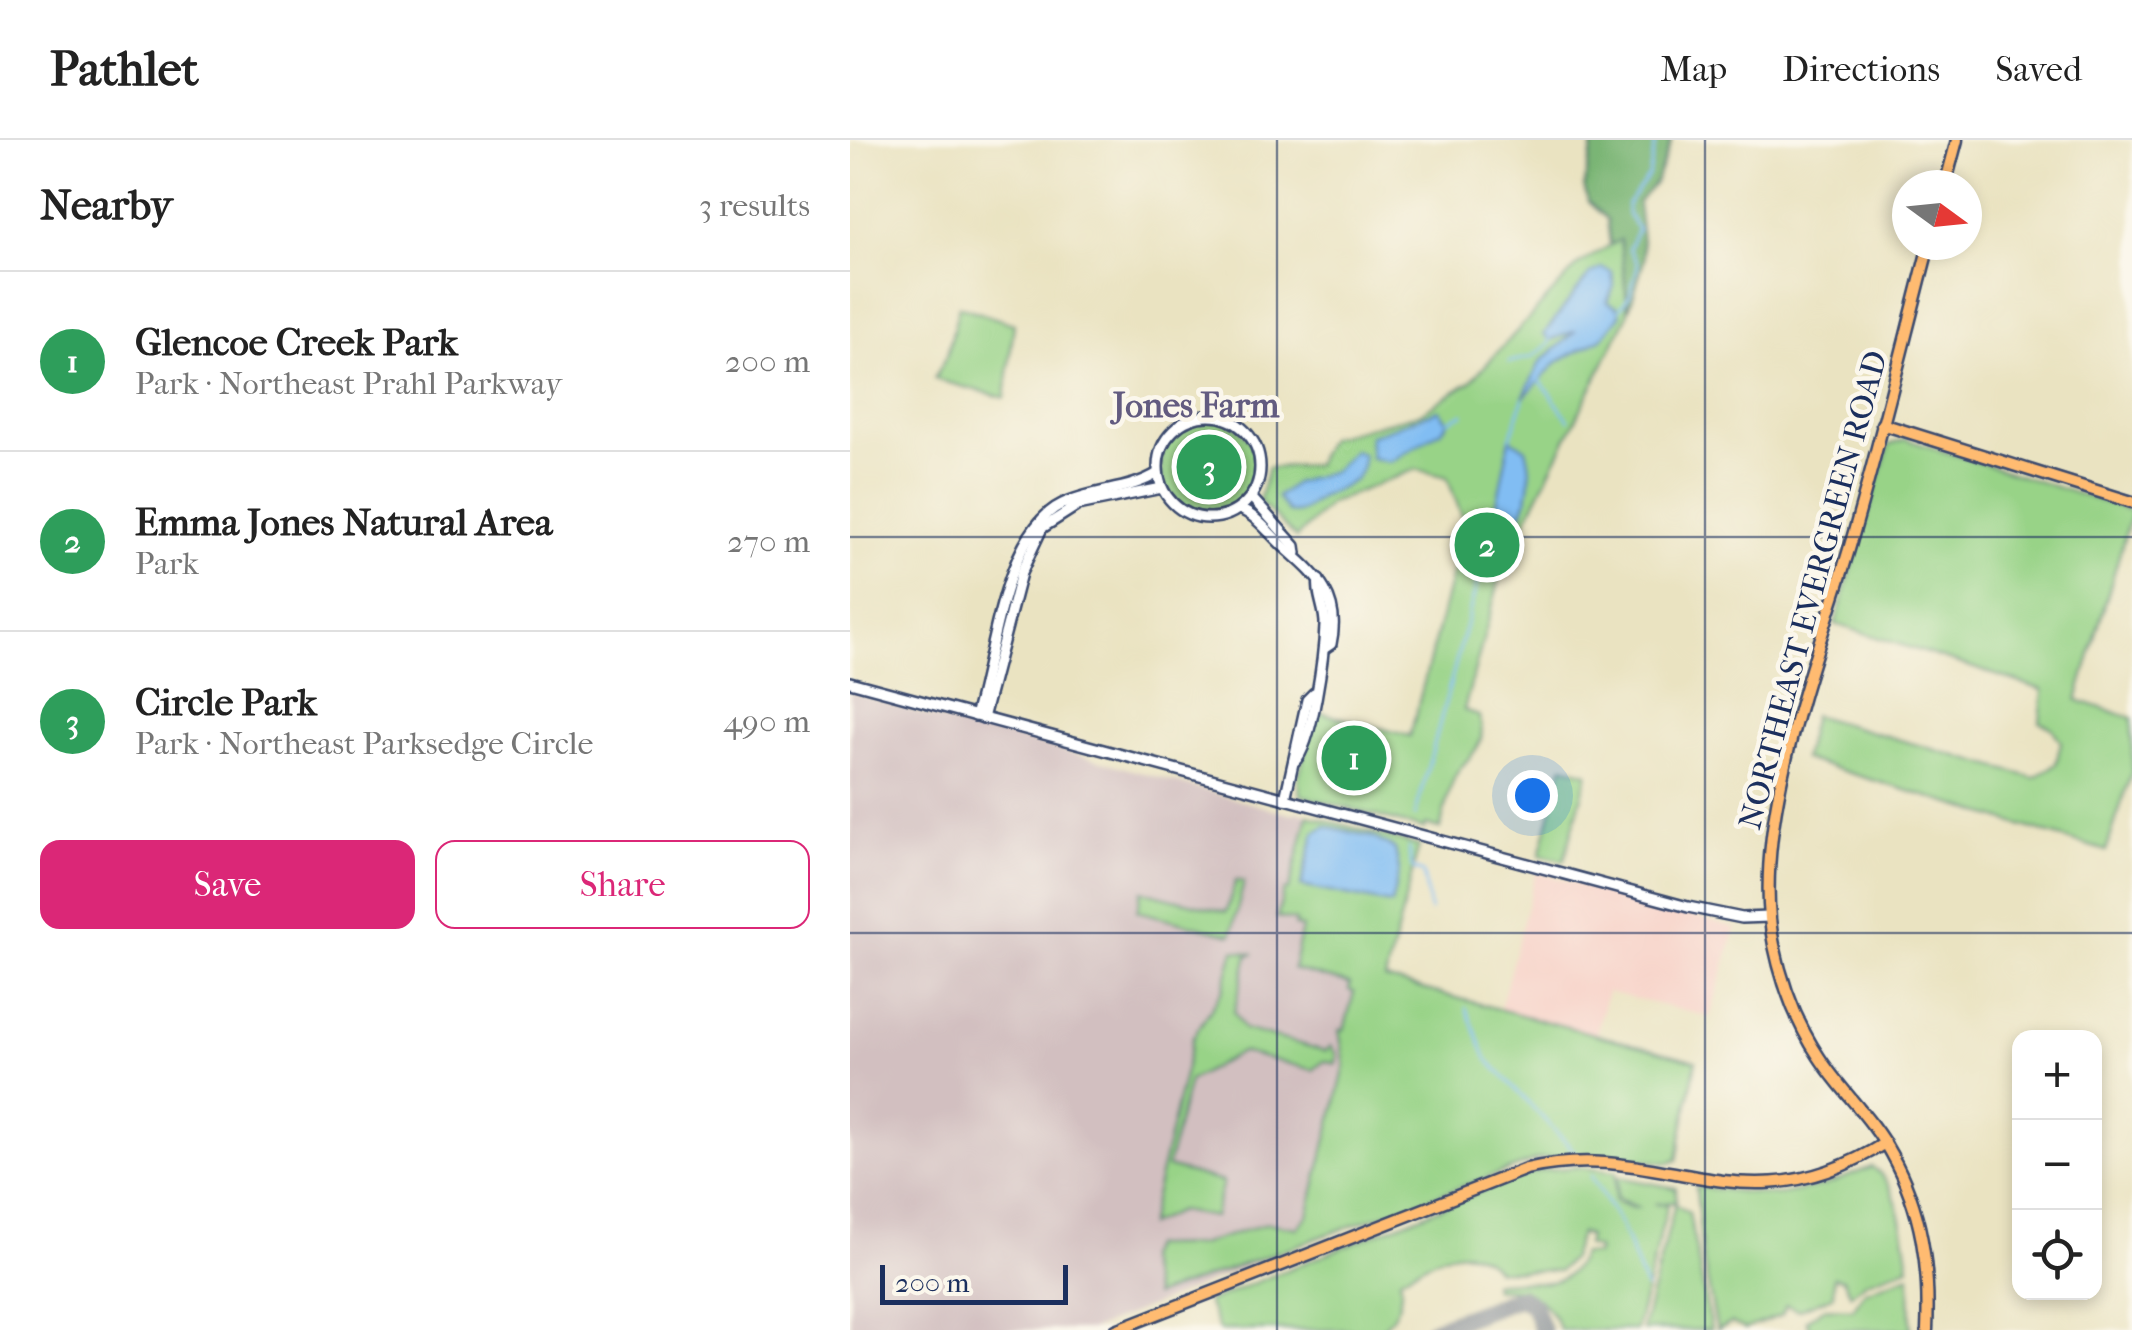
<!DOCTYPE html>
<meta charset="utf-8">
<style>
body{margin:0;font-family:"IM FELL French Canon",serif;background:#f2f2f2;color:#222}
.controls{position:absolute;right:30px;bottom:30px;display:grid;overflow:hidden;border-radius:20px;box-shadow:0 5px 15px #0003}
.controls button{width:90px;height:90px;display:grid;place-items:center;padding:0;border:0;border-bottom:2px solid #e0e0e0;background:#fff;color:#222;font:50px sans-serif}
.compass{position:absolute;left:1042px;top:30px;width:90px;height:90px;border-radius:50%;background:#fff;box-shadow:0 5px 15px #0003;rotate:105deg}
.scale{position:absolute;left:30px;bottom:25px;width:188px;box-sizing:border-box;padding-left:10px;border:5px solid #1b2f5e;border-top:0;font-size:28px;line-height:35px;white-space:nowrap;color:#1b2f5e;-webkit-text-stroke:8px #fbf7ec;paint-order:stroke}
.you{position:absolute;left:682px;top:655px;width:35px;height:35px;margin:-25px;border:8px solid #fff;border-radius:50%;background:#1a73e8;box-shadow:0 0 0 15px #1a73e833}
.badge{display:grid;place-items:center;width:65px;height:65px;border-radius:50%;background:#db2777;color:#fff;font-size:32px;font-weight:700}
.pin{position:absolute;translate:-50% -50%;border:5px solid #fff;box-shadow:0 2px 10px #0006}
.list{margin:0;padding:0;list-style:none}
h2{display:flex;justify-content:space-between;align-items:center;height:130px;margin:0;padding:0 40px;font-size:42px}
h2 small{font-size:32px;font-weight:400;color:#767676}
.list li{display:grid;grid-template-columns:65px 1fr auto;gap:30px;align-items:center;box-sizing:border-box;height:180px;padding:0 40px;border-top:2px solid #e0e0e0}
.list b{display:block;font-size:38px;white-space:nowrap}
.list p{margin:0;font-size:32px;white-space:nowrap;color:#767676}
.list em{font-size:32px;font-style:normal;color:#767676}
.actions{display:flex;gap:20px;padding:30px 40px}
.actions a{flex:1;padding:22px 0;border:2px solid #db2777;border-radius:20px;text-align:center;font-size:35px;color:#db2777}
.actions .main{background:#db2777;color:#fff}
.icon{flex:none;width:55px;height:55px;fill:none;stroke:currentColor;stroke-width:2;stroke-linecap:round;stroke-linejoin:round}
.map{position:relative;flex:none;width:1282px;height:1190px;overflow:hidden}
header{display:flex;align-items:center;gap:60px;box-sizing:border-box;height:140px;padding:0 50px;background:#fff;border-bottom:2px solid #e0e0e0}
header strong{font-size:48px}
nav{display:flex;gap:55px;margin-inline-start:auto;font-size:35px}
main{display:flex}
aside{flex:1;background:#fff}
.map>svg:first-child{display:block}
</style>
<header>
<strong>Pathlet</strong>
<nav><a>Map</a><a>Directions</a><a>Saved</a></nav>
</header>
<main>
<aside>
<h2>Nearby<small>3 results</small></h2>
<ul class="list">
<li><span class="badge" style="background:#2e9e5b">1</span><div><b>Glencoe Creek Park</b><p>Park · Northeast Prahl Parkway</p></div><em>200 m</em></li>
<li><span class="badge" style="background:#2e9e5b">2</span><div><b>Emma Jones Natural Area</b><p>Park</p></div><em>270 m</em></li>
<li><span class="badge" style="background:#2e9e5b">3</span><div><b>Circle Park</b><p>Park · Northeast Parksedge Circle</p></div><em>490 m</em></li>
</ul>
<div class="actions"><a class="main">Save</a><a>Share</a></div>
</aside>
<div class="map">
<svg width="1282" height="1190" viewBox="0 0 1282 1190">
<rect width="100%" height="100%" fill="#fbf7ec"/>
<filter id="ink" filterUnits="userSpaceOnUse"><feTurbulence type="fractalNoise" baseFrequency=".01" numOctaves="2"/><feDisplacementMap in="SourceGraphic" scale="20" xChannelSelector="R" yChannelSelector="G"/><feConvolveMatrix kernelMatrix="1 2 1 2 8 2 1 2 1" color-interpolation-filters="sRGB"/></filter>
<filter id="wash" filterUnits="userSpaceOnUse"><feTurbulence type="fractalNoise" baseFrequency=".0048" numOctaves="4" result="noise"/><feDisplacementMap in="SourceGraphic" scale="40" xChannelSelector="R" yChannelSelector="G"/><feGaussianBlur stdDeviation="2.25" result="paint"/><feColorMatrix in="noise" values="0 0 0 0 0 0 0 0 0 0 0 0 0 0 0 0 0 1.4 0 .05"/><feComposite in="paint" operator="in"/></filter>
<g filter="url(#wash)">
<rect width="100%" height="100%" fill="#eae3c1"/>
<!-- built -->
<polygon fill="#f7d1c7" points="686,732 886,788 860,877 757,852 746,894 650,869"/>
<!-- industrial -->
<polygon fill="#d2bfc0" points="0,552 132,592 140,590 439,674 449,672 569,706 465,1099 242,1190 0,1190"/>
<!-- green -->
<g fill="#98d387" stroke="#5a8172" stroke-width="2.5" fill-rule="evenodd">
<path d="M770,99l8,75 -125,253 -39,143 15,6c10,31 -9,37 -22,57 -9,14 -12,39 -17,56l-14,-4 -2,4 -124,-34 -2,-16 17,-68 95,25 55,-212 -18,-47 -31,-8 -86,34 -34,35 -37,-37 9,-33 47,-3 13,-27 91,-24 51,-32 108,-117z"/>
<polygon points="109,166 164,184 155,258 84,239 97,215"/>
<circle cx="359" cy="327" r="48"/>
<polygon points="1055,299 1282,371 1227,560 1282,578 1282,631 1256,711 953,619 963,575 1184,638 1206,624 1211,602 1202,588 1190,582 1193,550 985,484 1039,305"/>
<polygon points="713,626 738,633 714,721 690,715"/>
<path d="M458,675l111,31 -34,133 311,82 -19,99 -8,3 -78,-8 -52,4 -385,137 -9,-40 6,-10 48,-1 69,-22 29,5 11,-13 37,-149 -6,-36h5l10,-38 -5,-2 1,-6 -57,-15 9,-41 -7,-2 1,-5 -19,-4 7,-26 5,-1zM476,686l46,11 23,12 4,21 -8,34 -90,-18 14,-54z"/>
<polygon points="386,740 394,742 381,795 287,771 292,751 376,772"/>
<polygon points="384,810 404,814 398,815 384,872 394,889 476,911 481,906 487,914 486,924 474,921 463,930 391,912 339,941 317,1027 373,1042 364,1077 329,1071 298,1085 343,897 373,850"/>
<path d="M727,1027l39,5 -1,29 17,7 5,-1 -21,-9 2,-21 58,11v14l-22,2h14l-32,126h-76c-11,-31 -34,-43 -66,-41l-1,-6c38,-8 69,16 89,-29l14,1 2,-6 -12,-4 2,-9 -8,-3 -9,25 -12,13 -62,-1c-28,-35 -65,-10 -97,8 4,22 -4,37 -19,52h-162l-12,-28 302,-122 34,-10z"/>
<path d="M1022,1027c27,16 33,70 37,100l-42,14 -16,13 -8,-15 -9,-2 -1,19 -36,14 -11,-5 -4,10 -37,14 -13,-6 -15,7 -15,-76 -6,-67 79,8 48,-9z"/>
<polygon points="825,1064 839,1073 861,1190 792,1190"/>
<polygon points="1060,1135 1061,1190 960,1190 956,1180 974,1168 1003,1169 1015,1151"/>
</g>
<!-- forest -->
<polygon fill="#7ab574" stroke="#4a7269" stroke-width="2.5" points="744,0 822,0 806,42 788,63 794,120 779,170 770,100 760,105 757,79 738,62 734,47"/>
<!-- water -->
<g fill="#81bdf3" stroke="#4e76a8" stroke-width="2.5">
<polygon points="752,128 762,132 764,146 757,162 767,167 770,175 752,198 707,222 673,258 690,222 726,191 700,200 694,194 739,135"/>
<polygon points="589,270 598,282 592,290 540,322 521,318 519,296"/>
<path d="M660,298l16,11c11,36 -2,81 -38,99z"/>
<path d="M504,310l9,5c1,28 -20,31 -41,41 -14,7 -16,19 -34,16l-11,-15 18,-14 39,-12z"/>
<polygon points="476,686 522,697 545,709 549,730 541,764 451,746 465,692"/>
</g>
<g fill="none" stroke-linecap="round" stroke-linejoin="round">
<!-- stream -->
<g stroke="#81bdf3" stroke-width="2.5">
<polyline points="768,171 780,155 788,125 779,108 788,89 777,74 777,65 799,36 806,0"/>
<polyline points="659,222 682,217 699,204 700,197"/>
<polyline points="689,239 719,280"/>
<polyline points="598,281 613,274"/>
<polyline points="660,299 673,259"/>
<polyline points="565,676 637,406"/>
<polyline points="558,708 562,728 573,733 580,771"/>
<polyline points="616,868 637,919 725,1012"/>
<polyline points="741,1036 771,1086 796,1149"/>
</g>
<!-- taxiway -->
<polyline stroke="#828990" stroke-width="18" points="582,1190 670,1157 683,1165 692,1190"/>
</g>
</g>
<g filter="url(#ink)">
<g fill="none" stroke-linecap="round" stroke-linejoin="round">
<defs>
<g id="minor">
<circle cx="359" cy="327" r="51"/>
<polyline points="401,357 445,406 446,413"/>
<path d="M389,369c17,6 29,23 43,36 32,29 60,49 49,99l-6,4"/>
<polyline points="0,542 838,767 892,778 920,777"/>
<path d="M125,576c18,-58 29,-184 87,-212 30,-15 68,-13 96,-31"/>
<polyline points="133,578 171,433 192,388 228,365 312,348"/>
<path d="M445,621c18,-17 29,-109 30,-135 1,-16 -9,-32 -6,-46"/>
<polyline points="435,659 457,560 464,553"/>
</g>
<g id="major">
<polyline points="1095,45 1107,0"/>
<polyline points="1032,284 1282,362"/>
<path d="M266,1190l410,-161c138,-32 215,65 359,-26"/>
<path d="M1077,1190c3,-62 -5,-121 -36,-176 -19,-36 -50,-63 -72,-97 -22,-33 -37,-74 -45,-112 -25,-118 42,-285 76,-399 29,-100 53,-201 79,-301"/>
</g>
</defs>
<!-- minor casing -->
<use href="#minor" stroke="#3a4a6d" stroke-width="14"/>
<!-- major casing -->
<use href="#major" stroke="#3a4a6d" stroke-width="15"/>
<!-- minor -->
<use href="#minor" stroke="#fff" stroke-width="9"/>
<!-- major -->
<use href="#major" stroke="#ffbb71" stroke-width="10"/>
</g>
</g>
<!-- grid -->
<path fill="none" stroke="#1b2f5e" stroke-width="2.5" stroke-opacity="0.55" d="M427,0v1190M855,0v1190M0,397h1282M0,793h1282"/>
<g text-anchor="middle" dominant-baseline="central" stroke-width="9" stroke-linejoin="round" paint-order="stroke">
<!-- street labels -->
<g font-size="32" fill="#1b2f5e" stroke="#fbf7ec">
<text transform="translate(963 450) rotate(-75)">NORTHEAST EVERGREEN ROAD</text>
</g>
<!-- neighbourhood labels -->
<g font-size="35" font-weight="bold" fill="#625b80" stroke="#fbf7ec">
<text x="346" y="265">Jones Farm</text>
</g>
</g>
</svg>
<div class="controls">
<button>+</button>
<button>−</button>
<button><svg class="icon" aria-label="locate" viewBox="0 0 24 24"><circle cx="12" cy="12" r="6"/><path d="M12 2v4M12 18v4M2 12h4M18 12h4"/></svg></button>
</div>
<svg class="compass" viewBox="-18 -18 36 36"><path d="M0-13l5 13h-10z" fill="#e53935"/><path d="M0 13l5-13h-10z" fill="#767676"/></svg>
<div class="scale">200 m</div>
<div class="you"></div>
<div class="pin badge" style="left:504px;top:618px;background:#2e9e5b">1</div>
<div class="pin badge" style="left:637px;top:405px;background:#2e9e5b">2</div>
<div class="pin badge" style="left:359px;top:327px;background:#2e9e5b">3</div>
</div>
</main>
